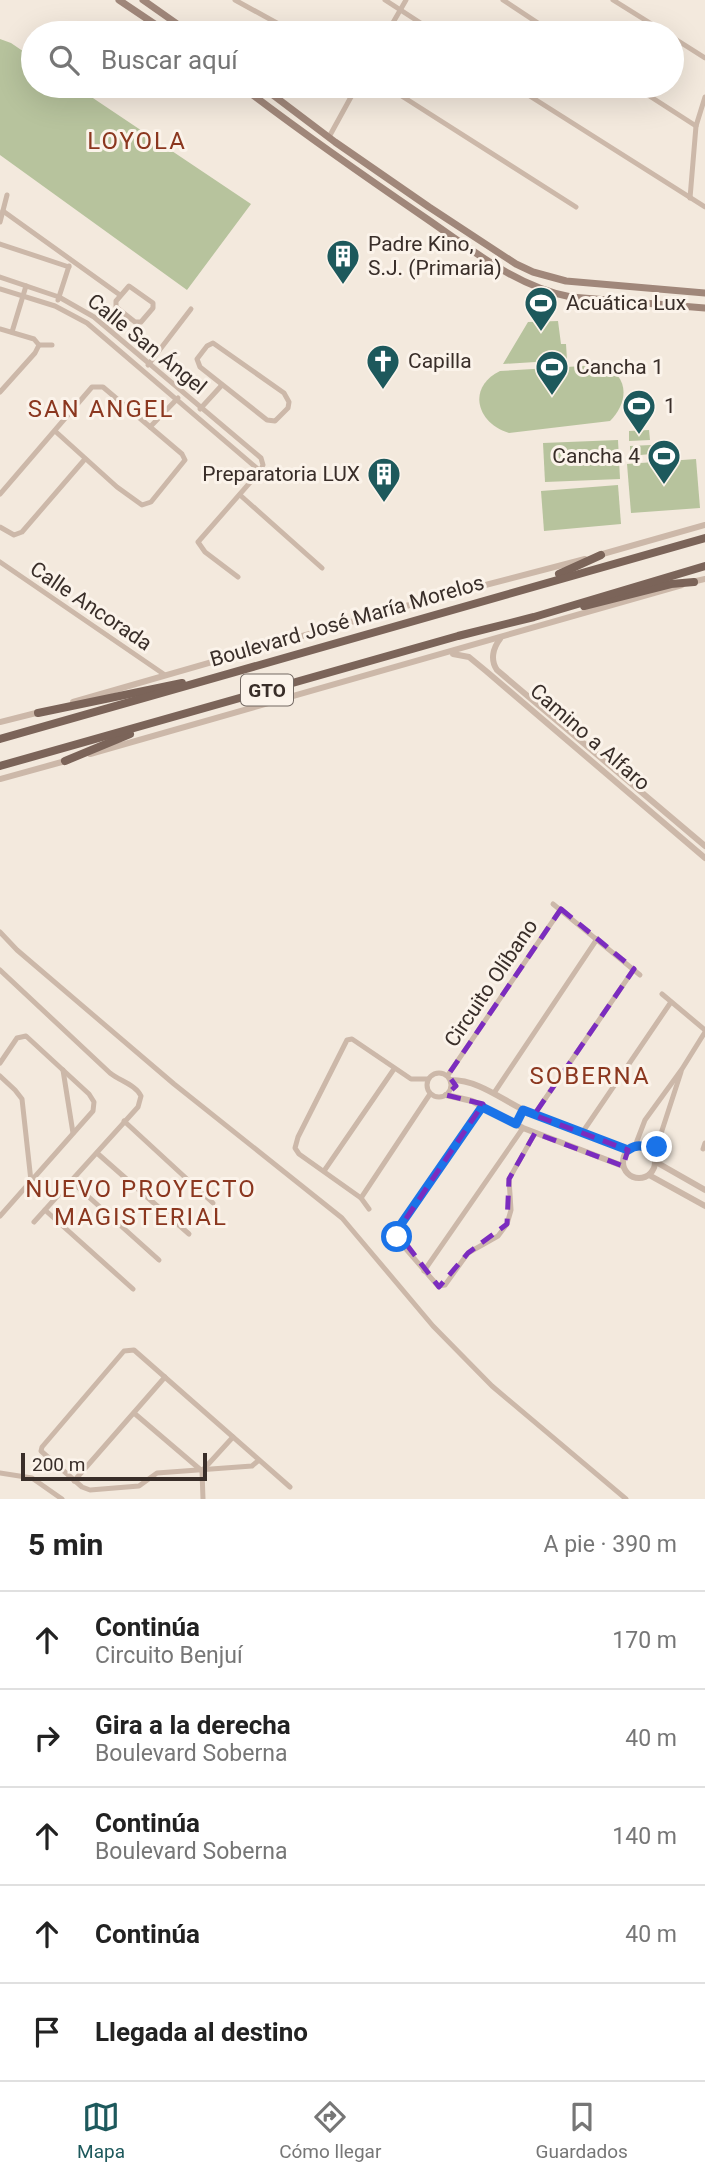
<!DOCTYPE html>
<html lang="es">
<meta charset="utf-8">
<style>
body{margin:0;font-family:Roboto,sans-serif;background:#f6f6f6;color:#222}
.scale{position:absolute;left:21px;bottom:18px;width:186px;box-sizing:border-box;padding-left:7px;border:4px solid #392e29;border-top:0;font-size:19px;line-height:24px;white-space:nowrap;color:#392e29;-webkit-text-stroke:5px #fbf3ea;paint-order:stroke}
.stop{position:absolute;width:21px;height:21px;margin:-16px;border:5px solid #1a73e8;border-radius:50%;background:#fff}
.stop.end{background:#1a73e8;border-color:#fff;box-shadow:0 2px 7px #0008}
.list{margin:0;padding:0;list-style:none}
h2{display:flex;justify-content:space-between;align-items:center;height:91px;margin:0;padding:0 28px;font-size:30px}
h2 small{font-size:23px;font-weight:400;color:#767676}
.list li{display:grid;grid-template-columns:46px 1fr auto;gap:21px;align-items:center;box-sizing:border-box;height:98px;padding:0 28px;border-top:2px solid #e0e0e0}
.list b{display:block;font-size:26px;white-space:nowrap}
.list p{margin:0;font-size:23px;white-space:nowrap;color:#767676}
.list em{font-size:23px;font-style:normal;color:#767676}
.icon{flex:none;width:38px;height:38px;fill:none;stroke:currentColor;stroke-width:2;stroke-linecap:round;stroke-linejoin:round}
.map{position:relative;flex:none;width:705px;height:1499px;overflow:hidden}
.search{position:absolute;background:#fff;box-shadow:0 7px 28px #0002;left:21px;right:21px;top:21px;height:77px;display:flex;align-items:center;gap:18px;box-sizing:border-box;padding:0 24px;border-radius:38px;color:#767676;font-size:26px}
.sheet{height:581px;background:#fff}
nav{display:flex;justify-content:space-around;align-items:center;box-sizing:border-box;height:98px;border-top:2px solid #e0e0e0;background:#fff;font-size:19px;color:#767676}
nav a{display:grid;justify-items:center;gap:4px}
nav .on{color:#1d595c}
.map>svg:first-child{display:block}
</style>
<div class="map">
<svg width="705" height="1499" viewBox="0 0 705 1499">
<rect width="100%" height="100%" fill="#f3e9dd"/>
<!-- green -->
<g fill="#b7c39d">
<polygon points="0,39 11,43 33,58 33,86 75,86 251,204 187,290 0,155"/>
<polygon points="558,321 561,344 566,344 567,360 503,364 528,322"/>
<path d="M600,365c30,9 29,37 10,56l-101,12c-33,-10 -42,-46 -9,-62z"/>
<polygon points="649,430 650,440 629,441 629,431"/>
<polygon points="618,440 620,479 545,482 543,443"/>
<polygon points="651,445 651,454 630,456 630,446"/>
<polygon points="696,459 700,508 631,513 627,464"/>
<polygon points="618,485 621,524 544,531 541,491"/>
</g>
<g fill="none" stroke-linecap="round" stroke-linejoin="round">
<!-- minor -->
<g stroke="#ccb8a9" stroke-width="5">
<polyline points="235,0 295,33"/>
<polyline points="385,0 436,33"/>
<polyline points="503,0 553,33"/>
<polyline points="613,0 666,33"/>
<polyline points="387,33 406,0"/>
<polyline points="672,37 705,58"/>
<polyline points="386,86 576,207"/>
<polyline points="514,86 705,207"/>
<polyline points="634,86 696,126"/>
<polyline points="329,137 357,86"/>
<polyline points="690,198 696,126 705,97"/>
<polyline points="3,211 120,295"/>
<polyline points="0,222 7,195"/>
<polyline points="0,244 69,267"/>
<polyline points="0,277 59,297 94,317 261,458 263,465 260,471 198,542 205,552 238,577"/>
<polygon points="129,286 153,303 153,308 141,322 135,322 116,307 116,301"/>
<polyline points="0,289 55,306 87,323 260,471"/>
<polyline points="58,300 69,266"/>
<polyline points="0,329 34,339 39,345 52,345"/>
<polyline points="12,332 26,286"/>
<polygon points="213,343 284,393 289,402 288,408 275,421 267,420 200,367 197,359 207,346"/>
<polyline points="148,365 191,309"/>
<polyline points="0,392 35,353 39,345"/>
<polyline points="200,409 222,385"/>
<polyline points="150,427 178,398"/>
<polyline points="0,494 92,387 103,387 182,454 185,460 151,502 142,505 117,487 55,431"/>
<polyline points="240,495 322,568"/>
<polyline points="0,527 14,535 22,532 85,459"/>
<polyline points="0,562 165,675"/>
<polyline points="553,904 640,975"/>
<polyline points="0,932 17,950 174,1084 342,1218 433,1326 492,1386 626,1499"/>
<path d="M0,970l110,103c10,8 26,12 31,23l-3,11 -104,115"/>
<polyline points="662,994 705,1030"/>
<polyline points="0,1063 17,1038 26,1036 89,1094 94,1102 93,1111 0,1216"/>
<polyline points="63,1070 73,1133"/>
<circle cx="439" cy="1085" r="12"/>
<polyline points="448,1075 561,909"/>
<polyline points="0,1076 15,1090 22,1099 31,1181"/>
<polyline points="494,1093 597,939"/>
<polyline points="482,1106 397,1232 399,1241 438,1286 445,1285 468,1253 498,1236 507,1224 511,1210 509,1179 535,1133"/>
<polyline points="534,1115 634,969"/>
<polyline points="124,1121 213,1203"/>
<polyline points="582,1133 671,1002"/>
<polyline points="635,1146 645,1120 682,1069 705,1032"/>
<polyline points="703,1149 705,1143"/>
<polyline points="97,1153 189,1234"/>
<polyline points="654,1155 681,1072"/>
<polyline points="324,1171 394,1069"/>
<polyline points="71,1181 159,1260"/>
<polyline points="361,1198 430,1094"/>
<polyline points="369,1209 361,1198 299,1154 295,1148 298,1137 347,1040 352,1039 411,1079 428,1079"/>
<polyline points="45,1210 133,1289"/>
<polyline points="424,1271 523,1128"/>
<polyline points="134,1413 202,1471"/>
<polyline points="259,1460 252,1466 157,1473 139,1486 90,1490 82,1487 41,1451 42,1447 124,1351 134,1350 290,1487"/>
<polyline points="0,1473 32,1478 62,1499"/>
<polyline points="74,1481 165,1377"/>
<polyline points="203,1499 202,1471 233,1437"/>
</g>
<!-- tertiary -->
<g stroke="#ccb8a9" stroke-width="6">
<polyline points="599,555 705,525"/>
<polyline points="692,582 705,579"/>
<path d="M500,639c-7,9 -10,21 -3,31l208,176"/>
<polyline points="453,654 469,657 486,671 705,858"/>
<polyline points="73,702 420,602 585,559"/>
<polyline points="0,722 40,712"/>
<polyline points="90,754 682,585"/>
<polyline points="0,779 69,760"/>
<path d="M451,1080c28,0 51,20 75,31 33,15 68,27 102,39"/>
<polyline points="446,1095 472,1101 523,1128 623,1166"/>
<circle cx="639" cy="1162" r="16"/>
<polyline points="656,1162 705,1190"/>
<polyline points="649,1175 705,1206"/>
</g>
<!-- secondary -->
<g stroke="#a0877a" stroke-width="7">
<polyline points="119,0 168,33"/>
<polyline points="143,0 190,33"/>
<path d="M241,86c60,46 123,90 186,133 45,31 90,68 144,78l134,11"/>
<polyline points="261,86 335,142 429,207 516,264 533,272 566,281 705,293"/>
</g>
<!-- primary -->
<g stroke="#7b6459" stroke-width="8">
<polyline points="559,574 601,555"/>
<polyline points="584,606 671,584 694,582"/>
<polyline points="38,713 182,683"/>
<polyline points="0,739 705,538"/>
<polyline points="65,761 130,734"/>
<polyline points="0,766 458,636 534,617 705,566"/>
</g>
</g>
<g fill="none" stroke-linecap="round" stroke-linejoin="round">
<!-- route -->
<path stroke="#1a73e8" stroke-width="9" d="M397,1237l2,-10 83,-120 34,17 7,-14 105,40c10,-7 19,-5 26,5l3,-8"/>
</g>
<!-- marked area -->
<path fill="none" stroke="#7b2cbf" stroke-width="5" stroke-dasharray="14 9" stroke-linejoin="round" d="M561,909l73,60 -100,146 94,35 -5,16 -88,-33 -26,46 -2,45 -39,29 -29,34 -42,-55 86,-128 -37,-9 10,-9 -8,-11z"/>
<!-- icons -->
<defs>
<symbol id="building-pin" viewBox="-11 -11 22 30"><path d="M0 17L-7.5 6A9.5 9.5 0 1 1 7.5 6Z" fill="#1d595c" stroke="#fbf3ea"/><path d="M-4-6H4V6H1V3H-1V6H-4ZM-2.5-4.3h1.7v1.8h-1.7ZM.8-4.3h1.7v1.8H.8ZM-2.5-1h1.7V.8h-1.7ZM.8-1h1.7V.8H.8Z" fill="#fff"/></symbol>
<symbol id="stadium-pin" viewBox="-11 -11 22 30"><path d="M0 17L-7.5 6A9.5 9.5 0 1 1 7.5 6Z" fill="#1d595c" stroke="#fbf3ea"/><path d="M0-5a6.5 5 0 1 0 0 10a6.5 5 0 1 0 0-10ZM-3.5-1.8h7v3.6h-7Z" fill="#fff"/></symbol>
<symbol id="church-pin" viewBox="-11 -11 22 30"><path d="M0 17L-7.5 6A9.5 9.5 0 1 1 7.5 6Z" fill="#1d595c" stroke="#fbf3ea"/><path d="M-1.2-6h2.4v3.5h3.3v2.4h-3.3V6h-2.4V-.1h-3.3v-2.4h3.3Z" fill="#fff"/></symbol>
</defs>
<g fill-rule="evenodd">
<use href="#building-pin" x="324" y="237" width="38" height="52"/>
<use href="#stadium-pin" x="522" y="284" width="38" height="52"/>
<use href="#church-pin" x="364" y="342" width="38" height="52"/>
<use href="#stadium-pin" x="533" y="348" width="38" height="52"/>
<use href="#stadium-pin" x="620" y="387" width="38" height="52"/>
<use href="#stadium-pin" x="645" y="437" width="38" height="52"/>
<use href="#building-pin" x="365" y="455" width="38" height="52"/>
</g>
<g text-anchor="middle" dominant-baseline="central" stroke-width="6" stroke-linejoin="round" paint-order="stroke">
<!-- shield labels -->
<rect fill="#fbf3ea" stroke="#736963" stroke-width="2" x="241" y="674.5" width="52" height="31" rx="5"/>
<g font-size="19" font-weight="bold" fill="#392e29">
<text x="267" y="690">GTO</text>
</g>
<!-- poi labels -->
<g font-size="21" fill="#392e29" stroke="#fbf3ea" text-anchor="start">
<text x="368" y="244">Padre Kino,<tspan x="368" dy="24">S.J. (Primaria)</tspan></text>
<text x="566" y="303">Acuática Lux</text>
<text x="408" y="361">Capilla</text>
<text x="576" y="367">Cancha 1</text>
<text x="664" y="406">1</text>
<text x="640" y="456" text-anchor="end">Cancha 4</text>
<text x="360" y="474" text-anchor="end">Preparatoria LUX</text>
</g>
<!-- street labels -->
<g font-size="21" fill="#392e29" stroke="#fbf3ea">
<text transform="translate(147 344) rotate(39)">Calle San Ángel</text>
<text transform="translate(91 606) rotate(34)">Calle Ancorada</text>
<text transform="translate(347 621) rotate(-16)">Boulevard José María Morelos</text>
<text transform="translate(590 737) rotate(41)">Camino a Alfaro</text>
<text transform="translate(491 983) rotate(-56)">Circuito Olíbano</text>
</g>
<!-- quarter labels -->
<g font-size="24" letter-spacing="2" fill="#8b371f" stroke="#fbf3ea">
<text x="137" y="141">LOYOLA</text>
<text x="101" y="409">SAN ANGEL</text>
<text x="590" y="1076">SOBERNA</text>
<text x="141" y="1189">NUEVO PROYECTO<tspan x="141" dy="28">MAGISTERIAL</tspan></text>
</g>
</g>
</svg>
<div class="scale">200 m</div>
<div class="stop" style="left:397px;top:1237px"></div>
<div class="stop end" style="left:657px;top:1147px"></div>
<div class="search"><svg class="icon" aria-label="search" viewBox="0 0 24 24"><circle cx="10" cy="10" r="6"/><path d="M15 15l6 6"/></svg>Buscar aquí</div>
</div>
<section class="sheet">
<h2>5 min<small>A pie · 390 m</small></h2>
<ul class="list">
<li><svg class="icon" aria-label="ahead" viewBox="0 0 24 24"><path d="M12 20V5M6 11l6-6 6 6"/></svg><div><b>Continúa</b><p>Circuito Benjuí</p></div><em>170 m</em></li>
<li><svg class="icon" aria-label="right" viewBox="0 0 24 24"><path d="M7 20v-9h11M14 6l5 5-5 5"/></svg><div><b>Gira a la derecha</b><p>Boulevard Soberna</p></div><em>40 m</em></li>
<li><svg class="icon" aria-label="ahead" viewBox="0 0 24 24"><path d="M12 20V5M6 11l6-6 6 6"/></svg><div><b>Continúa</b><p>Boulevard Soberna</p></div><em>140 m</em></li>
<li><svg class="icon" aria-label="ahead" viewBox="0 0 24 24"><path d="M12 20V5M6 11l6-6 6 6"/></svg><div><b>Continúa</b></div><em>40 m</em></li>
<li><svg class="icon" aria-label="arrive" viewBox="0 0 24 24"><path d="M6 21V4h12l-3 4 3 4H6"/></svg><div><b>Llegada al destino</b></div></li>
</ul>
</section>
<nav>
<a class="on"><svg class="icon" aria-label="map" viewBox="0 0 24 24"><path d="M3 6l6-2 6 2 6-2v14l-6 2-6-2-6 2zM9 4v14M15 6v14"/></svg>Mapa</a>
<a><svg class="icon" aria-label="directions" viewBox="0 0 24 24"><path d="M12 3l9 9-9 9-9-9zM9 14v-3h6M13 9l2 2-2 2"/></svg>Cómo llegar</a>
<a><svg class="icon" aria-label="saved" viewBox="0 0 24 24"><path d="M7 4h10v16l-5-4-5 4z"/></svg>Guardados</a>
</nav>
